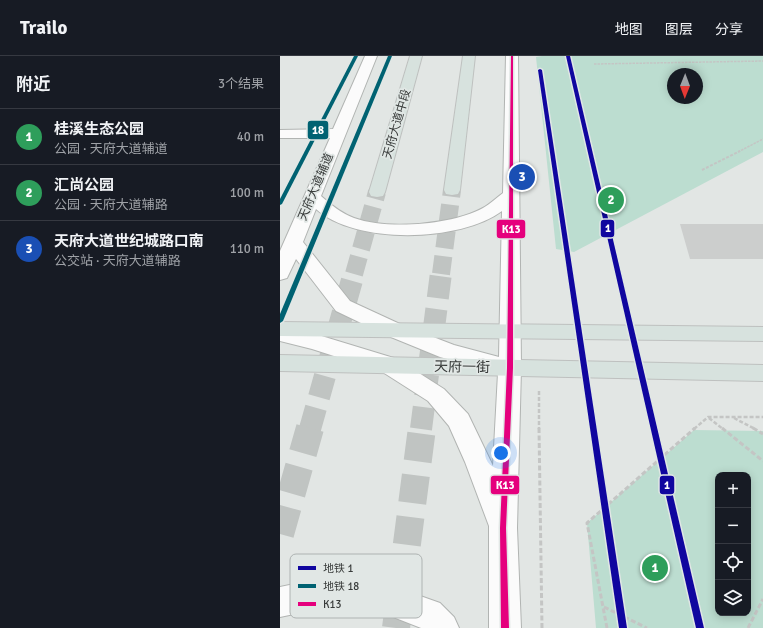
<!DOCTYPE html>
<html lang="zh">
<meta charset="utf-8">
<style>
body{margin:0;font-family:Signika,"Noto Sans SC",sans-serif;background:#20242c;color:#f1f3f6}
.controls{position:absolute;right:12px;bottom:12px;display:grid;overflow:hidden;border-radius:8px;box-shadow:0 2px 10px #0003}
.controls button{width:36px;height:36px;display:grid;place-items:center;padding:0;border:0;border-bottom:1px solid #363941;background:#171b24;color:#f1f3f6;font:20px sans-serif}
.compass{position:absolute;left:387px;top:12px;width:36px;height:36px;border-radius:50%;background:#171b24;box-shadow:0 2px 10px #0003;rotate:181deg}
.you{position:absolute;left:221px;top:397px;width:14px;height:14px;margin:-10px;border:3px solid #fff;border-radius:50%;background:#1a73e8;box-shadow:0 0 0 6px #1a73e833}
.badge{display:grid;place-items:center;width:26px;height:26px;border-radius:50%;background:#db2777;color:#fff;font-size:13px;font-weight:700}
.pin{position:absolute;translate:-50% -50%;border:2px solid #fff;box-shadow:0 1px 4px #0006}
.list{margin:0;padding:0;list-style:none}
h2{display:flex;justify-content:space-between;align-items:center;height:52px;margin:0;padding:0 16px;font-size:17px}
h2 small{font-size:13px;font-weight:400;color:#9ea1a6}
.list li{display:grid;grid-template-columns:26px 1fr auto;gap:12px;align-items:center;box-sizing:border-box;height:56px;padding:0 16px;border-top:1px solid #363941}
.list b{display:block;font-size:15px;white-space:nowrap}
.list p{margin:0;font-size:13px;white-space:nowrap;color:#9ea1a6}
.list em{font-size:13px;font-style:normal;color:#9ea1a6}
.icon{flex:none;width:22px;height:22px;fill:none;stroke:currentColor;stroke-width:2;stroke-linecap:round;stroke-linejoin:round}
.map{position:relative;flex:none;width:483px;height:572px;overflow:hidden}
header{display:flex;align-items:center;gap:24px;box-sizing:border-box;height:56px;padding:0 20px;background:#171b24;border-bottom:1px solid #363941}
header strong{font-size:19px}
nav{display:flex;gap:22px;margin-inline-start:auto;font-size:14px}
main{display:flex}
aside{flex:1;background:#171b24}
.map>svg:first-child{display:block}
</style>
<header>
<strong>Trailo</strong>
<nav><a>地图</a><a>图层</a><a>分享</a></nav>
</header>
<main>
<aside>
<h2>附近<small>3个结果</small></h2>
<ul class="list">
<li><span class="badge" style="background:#2e9e5b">1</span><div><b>桂溪生态公园</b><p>公园 · 天府大道辅道</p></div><em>40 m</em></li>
<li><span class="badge" style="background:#2e9e5b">2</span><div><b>汇尚公园</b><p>公园 · 天府大道辅路</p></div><em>100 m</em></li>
<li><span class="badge" style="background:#1a4fb4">3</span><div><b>天府大道世纪城路口南</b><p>公交站 · 天府大道辅路</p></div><em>110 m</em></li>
</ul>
</aside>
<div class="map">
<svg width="483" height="572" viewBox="0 0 483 572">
<rect width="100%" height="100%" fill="#e2e6e4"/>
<!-- green -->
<g fill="#bcddd0" fill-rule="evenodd">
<path d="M262,0h221v96l-189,100 -18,-3 -20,-192zM393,18h24v24h-24z"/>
<path d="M414,374l69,1v197h-167l-9,-105zM438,419h30v138h-30z"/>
</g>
<!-- building -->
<polygon fill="#cccecd" points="400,168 483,168 483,203 410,203"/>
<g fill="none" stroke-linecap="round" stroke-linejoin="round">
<!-- major-tunnel-far2 -->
<g stroke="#c0c4c2" stroke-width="18" stroke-dasharray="18 8" stroke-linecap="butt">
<polyline points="74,218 97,136"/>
<polyline points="161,218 172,134"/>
</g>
<!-- major-tunnel-far1 -->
<g stroke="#c0c4c2" stroke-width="22" stroke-dasharray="22 11" stroke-linecap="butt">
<polyline points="30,373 74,217"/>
<polyline points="141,373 161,217"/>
</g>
<!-- major-tunnel -->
<g stroke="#c0c4c2" stroke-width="28" stroke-dasharray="28 14" stroke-linecap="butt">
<polyline points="0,478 30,372"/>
<polyline points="116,572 142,372"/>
</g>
<defs>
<g id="minor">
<path d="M85,0h12l-56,140c10,9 20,17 33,22 33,12 98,7 129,-10 7,-4 13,-10 20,-15l3,-137h12l3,312 -4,160 4,100h-32v-102l-24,-64 -16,-36 -21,-25 -47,-30 -69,-22 -32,-8v-14l35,7 82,25 47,30 24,25 25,52 5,-93 -58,-16 -54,-22 -50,-24 -40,-52 -9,19 -7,2v-29l50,-113h-50v-8l53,-1zM36,153c39,36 145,33 186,2l-3,146 -45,-12 -52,-20 -52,-24 -47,-59z"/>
<polygon points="33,524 98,525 160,547 174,561 179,572 141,572 98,555 33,554 0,561 0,531"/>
</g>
<g id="major">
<polygon points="130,0 142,0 105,136 103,140 97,141 91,140 89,136"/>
<polygon points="183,0 195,0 180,134 178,138 172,139 166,138 164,134"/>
<polygon points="0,266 483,271 483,285 0,280"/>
<polygon points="0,299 483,309 483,325 0,315"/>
</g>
</defs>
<!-- minor casing -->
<use href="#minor" stroke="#b1b4b2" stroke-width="2"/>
<!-- major casing -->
<use href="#major" stroke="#bec0bf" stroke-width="2"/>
<!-- path-far3 -->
<g stroke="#c4c5c4" stroke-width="1.5" stroke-dasharray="2.5 1" stroke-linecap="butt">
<polyline points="314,8 483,5"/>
<polyline points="458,96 483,83"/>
</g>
<!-- path-far2 -->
<polyline stroke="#c4c5c4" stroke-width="2" stroke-dasharray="3 1.5" stroke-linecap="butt" points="422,114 460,95"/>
<!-- path-far1 -->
<g stroke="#c4c5c4" stroke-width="2.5" stroke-dasharray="4 2" stroke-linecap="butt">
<polyline points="259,335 259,373"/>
<polyline points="429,362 443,373"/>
<polyline points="454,362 475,373"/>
<polyline points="414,373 428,361 483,361"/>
</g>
<!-- path -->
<g stroke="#c4c5c4" stroke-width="3" stroke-dasharray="5 2.5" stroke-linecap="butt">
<polyline points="259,372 262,572"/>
<polyline points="442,372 483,405"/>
<polyline points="473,372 483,378"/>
<polyline points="324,551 367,572"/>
<polyline points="327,572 307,467 415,372"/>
<polyline points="468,572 483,543"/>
</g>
<!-- minor -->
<use href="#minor" fill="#fbfbfb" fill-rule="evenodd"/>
<!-- major -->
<use href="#major" fill="#d7e2de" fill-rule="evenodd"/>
<defs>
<polygon id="bus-1" points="231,0 233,0 233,312 226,472 229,572 221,572 220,472 227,312"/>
</defs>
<!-- bus-1 casing -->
<use href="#bus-1" stroke="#e1e7e5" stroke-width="3"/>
<!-- bus-1 -->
<use href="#bus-1" fill="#e5007d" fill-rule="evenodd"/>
<defs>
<g id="metro-1">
<polygon points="286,0 290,0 424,572 416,572"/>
<polygon points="260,13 262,14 347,572 339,572 258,14"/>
</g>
<g id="metro-2">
<polygon points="74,0 78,0 2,148 0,149 0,143"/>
<polygon points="108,0 112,0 3,265 0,267 0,258"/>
</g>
</defs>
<!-- metro-1 casing -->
<use href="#metro-1" stroke="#e1e7e5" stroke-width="3"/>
<!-- metro-2 casing -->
<use href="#metro-2" stroke="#e1e7e5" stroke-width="3"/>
<!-- metro-1 -->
<use href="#metro-1" fill="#10069f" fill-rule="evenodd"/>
<!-- metro-2 -->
<use href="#metro-2" fill="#006272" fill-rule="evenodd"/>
</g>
<g text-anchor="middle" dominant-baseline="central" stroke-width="3.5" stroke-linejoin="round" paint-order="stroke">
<!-- far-street labels -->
<g font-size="12" fill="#383b3a" stroke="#e1e7e5">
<text transform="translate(117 68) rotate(-74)">天府大道中段</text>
<text transform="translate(36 131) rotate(-67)">天府大道辅道</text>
</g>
<!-- street labels -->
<g font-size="14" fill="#383b3a" stroke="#e1e7e5">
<text transform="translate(182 311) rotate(1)">天府一街</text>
</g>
</g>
<!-- legend -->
<rect x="10" y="498" width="132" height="64" rx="6" fill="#e1e7e5" stroke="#aeb3b2" stroke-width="1"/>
<rect x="18" y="510" width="18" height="4" fill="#10069f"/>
<rect x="18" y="528" width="18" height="4" fill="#006272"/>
<rect x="18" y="546" width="18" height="4" fill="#e5007d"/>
<g font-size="11" fill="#383b3a">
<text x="43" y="516">地铁 1</text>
<text x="43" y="534">地铁 18</text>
<text x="43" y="552">K13</text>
</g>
<g stroke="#e1e7e5" stroke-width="1.5">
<rect x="27" y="64" width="22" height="20" rx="4" fill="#006272"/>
<rect x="320" y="163" width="15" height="19" rx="4" fill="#10069f"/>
<rect x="216" y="163" width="30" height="20" rx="4" fill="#e5007d"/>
<rect x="379" y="419" width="16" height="20" rx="4" fill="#10069f"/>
<rect x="210" y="419" width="30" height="20" rx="4" fill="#e5007d"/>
</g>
<g font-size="11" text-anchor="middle" font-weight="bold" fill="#fff">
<text x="38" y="78">18</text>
<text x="328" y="176">1</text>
<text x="231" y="177">K13</text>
<text x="387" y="433">1</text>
<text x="225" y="433">K13</text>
</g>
</svg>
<div class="controls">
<button>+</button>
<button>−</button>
<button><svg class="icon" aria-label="locate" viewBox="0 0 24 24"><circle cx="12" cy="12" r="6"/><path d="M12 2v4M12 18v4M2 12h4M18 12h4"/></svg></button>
<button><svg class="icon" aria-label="layers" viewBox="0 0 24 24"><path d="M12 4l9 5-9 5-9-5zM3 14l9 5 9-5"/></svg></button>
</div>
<svg class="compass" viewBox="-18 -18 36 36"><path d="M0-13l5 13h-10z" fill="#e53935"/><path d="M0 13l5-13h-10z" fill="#9ea1a6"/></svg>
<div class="you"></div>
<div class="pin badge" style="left:375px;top:512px;background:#2e9e5b">1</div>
<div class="pin badge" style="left:331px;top:144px;background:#2e9e5b">2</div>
<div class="pin badge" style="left:242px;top:121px;background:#1a4fb4">3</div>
</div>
</main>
